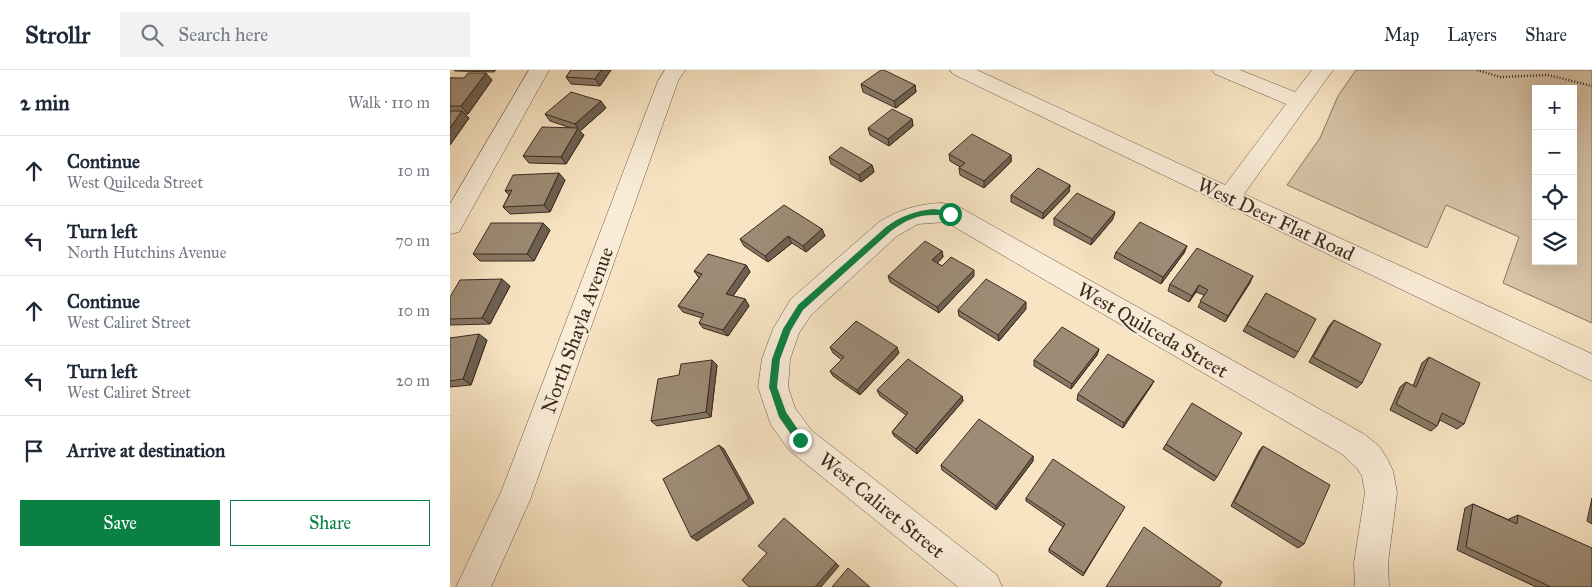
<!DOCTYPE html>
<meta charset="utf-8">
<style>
body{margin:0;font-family:"IM FELL Great Primer",serif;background:#f2f2f3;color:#1f2937}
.controls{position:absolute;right:15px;top:15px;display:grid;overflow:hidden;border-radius:0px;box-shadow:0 5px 20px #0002}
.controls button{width:45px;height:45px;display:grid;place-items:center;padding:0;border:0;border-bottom:1px solid #e0e1e3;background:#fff;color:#1f2937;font:25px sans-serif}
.stop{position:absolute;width:15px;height:15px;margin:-11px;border:4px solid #0b8043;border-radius:50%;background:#fff}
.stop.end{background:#0b8043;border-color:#fff;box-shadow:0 1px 5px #0008}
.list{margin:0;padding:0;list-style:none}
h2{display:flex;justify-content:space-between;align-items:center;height:65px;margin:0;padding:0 20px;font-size:21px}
h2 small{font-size:16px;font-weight:400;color:#747a83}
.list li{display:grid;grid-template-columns:32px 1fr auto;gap:15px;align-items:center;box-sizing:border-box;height:70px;padding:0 20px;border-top:1px solid #e0e1e3}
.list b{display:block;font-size:19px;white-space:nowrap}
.list p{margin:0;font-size:16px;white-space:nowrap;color:#747a83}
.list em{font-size:16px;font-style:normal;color:#747a83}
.actions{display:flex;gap:10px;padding:15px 20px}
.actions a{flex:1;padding:11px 0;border:1px solid #0b8043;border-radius:0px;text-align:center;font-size:18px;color:#0b8043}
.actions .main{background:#0b8043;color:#fff}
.icon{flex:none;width:28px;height:28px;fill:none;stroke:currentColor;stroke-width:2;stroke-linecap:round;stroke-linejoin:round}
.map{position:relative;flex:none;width:1142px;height:517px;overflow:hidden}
header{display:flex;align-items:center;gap:30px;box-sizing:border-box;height:70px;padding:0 25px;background:#fff;border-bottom:1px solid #e0e1e3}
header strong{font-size:24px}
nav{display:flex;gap:28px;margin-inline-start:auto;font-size:18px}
.search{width:350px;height:45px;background:#f2f2f3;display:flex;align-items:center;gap:12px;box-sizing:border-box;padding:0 18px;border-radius:0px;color:#747a83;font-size:19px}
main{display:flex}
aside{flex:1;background:#fff}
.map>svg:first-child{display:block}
</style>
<header>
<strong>Strollr</strong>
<div class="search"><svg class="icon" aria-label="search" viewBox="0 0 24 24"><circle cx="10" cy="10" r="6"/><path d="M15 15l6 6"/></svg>Search here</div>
<nav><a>Map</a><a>Layers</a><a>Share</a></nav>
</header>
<main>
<aside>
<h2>2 min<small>Walk · 110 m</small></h2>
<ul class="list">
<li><svg class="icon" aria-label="ahead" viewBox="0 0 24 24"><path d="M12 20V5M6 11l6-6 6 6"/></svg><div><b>Continue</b><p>West Quilceda Street</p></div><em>10 m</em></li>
<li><svg class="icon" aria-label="left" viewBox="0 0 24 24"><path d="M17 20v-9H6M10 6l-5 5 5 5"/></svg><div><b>Turn left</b><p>North Hutchins Avenue</p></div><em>70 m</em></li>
<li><svg class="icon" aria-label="ahead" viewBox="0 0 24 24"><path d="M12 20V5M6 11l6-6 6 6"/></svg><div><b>Continue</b><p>West Caliret Street</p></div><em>10 m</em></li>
<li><svg class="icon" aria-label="left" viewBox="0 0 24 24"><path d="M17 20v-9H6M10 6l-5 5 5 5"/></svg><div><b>Turn left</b><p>West Caliret Street</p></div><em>20 m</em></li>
<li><svg class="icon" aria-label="arrive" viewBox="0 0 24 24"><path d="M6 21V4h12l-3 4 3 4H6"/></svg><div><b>Arrive at destination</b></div></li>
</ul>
<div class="actions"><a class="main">Save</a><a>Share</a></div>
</aside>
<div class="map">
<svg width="1142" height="517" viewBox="0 0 1142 517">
<rect width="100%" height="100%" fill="#f8e4c3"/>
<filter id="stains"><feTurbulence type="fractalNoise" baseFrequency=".004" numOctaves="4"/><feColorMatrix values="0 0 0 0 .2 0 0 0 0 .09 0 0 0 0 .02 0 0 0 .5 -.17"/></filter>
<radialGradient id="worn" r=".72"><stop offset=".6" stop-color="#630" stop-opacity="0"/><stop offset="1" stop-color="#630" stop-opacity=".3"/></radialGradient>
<!-- green -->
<path fill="#d8c4a7" stroke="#897764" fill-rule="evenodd" d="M906,0h236v253l-89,-40 16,-46 -73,-32 -19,43 -140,-63 33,-47 18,-42zM1086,19h37v172h-37z"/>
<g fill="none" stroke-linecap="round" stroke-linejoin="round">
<defs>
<g id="minor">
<polygon points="79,0 99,0 9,162 0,164 0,134"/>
<polygon points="215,0 235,0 228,11 80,430 41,517 6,517 51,422 208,11"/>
<polygon points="500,0 527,0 775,115 836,34 765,4 762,0 790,0 845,22 862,0 883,0 794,124 1142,284 1142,311 503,4"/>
<path d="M491,133l18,4 405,227 15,12 9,14 5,11 4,22 -9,70 1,24h-34l-1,-24 11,-70 -3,-17 -5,-8 -15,-14 -396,-232 -28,2 -21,12 -86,79 -12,18 -9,26 -2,28 7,21 16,22 186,145 5,12h-44l-169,-137 -18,-25 -13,-38 4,-28 11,-30 18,-30 88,-77c19,-12 39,-18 62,-19z"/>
</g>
</defs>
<!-- minor casing -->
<use href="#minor" stroke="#6a584a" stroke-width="1"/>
<!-- path -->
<polyline stroke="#3a2a21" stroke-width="2.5" stroke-dasharray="1 2" stroke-linecap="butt" points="1027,0 1050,7 1098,5 1142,16"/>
<!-- minor -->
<use href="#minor" fill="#faedd8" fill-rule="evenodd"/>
</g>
<!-- wall -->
<g fill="#877865" stroke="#3a2a21">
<polygon points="4,0 46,0 44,2 5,1"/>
<polygon points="121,0 161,0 150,16 121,14 116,7"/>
<polygon points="0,8 42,10 18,44 15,44 19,48 0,75"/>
<polygon points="411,14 465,15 466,22 446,38 413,22"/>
<polygon points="156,38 130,61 134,65 116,94 79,93 73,86 121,58 100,51 95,44"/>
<polygon points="462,49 463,56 439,76 420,65 418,58"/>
<polygon points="499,84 561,85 561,92 534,118 510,105 509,98 510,97 500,91"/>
<polygon points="379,87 422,95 424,102 411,112 381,94"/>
<polygon points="115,110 100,142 60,144 53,137 59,125 55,121"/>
<polygon points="620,115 619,122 593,149 561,132 561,125"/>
<polygon points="604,148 663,149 641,175 604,155"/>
<polygon points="93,153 100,160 84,191 30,191 23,184"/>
<polygon points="372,159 375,166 356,182 342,173 318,192 294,176 290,169"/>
<polygon points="737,176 734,183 711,214 664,188 666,182"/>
<polygon points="492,181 493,187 487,193 492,196 524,206 489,243 440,212 438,206"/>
<polygon points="296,195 300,202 283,226 295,229 299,236 278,266 253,258 249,253 252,248 233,242 228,236 249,208 244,201"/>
<polygon points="803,206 775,252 748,237 754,225 746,222 739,232 718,221 720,214"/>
<polygon points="60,216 40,254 0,255 0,227"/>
<polygon points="816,223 848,282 844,288 793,261"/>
<polygon points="576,239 549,271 509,246 508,240"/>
<polygon points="884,250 912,313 907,318 859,292 879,256"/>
<polygon points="0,268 37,270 21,315 0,317"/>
<polygon points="380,277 449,283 410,325 383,306 380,301 392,290 383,283"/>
<polygon points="649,279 647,285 621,319 584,296 584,290"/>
<polygon points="979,287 1014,354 1007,359 990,350 987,356 981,361 940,340 950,317 956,312 963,316 972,293"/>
<polygon points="267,295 261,347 207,356 201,351 229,305"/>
<polygon points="704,311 701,316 673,358 627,330 628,324"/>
<polygon points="427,320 512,326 513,331 467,384 444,366 442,362 456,345 430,326"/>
<polygon points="716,374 767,407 764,411 713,379"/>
<polygon points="813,376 854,474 848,478 781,436 809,381"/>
<polygon points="583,386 583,391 546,440 492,400 491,395"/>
<polygon points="576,428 673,440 633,506 599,482 599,479 613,457 576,431"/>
<polygon points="1142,428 1142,454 1137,451"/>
<polygon points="1023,434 1059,450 1059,449 1068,445 1142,517 1086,517 1007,480 1015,438"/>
</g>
<!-- shaded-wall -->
<g fill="#6e6152" stroke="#3a2a21">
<polygon points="151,0 161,0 150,16 145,9"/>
<polygon points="36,3 42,10 18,44 11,36"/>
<polygon points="465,15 466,22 446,38 444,31"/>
<polygon points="151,31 156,38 130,61 134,65 116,94 111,87 128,58 125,54"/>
<polygon points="12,41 19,48 0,75 0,58"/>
<polygon points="462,49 463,56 439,76 438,69"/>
<polygon points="561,85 561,92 534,118 534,111"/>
<polygon points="422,95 424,102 411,112 409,105"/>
<polygon points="109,103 115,110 100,142 94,135"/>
<polygon points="620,115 619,122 593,149 593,143"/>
<polygon points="665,142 663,149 641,175 642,169"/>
<polygon points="93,153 100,160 84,191 77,184"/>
<polygon points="372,159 375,166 356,182 353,176"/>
<polygon points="338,166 342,173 318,192 315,186"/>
<polygon points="737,176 734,183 711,214 713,207"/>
<polygon points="492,181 493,187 484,197 482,190"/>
<polygon points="296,195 300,202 280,230 276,224"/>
<polygon points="524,200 524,206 489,243 487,237"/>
<polygon points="803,206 800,213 775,252 778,246"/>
<polygon points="52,209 60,216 40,254 32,248"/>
<polygon points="749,215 746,222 739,232 742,226"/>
<polygon points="295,229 299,236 278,266 273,260"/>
<polygon points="576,232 576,239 549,271 548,265"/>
<polygon points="29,264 37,270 21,315 13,309"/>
<polygon points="447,277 449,283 410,325 407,320"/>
<polygon points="649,279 647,285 621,319 622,314"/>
<polygon points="262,290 267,295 261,347 256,342"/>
<polygon points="704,311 701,316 673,358 674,353"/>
<polygon points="512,326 513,331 467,384 466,379"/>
<polygon points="269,375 274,379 304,433 247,471 241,467"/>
<polygon points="583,386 583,391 546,440 546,436"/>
<polygon points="338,452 389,496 371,517 365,517"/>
</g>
<!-- building -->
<g fill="#9d8b75" stroke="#3a2a21">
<polygon points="121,0 151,0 145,9 116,7"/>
<polygon points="431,0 434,0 465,15 444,31 411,14"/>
<polygon points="18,3 36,3 11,36 0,36 0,8 14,8"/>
<polygon points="121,22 151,31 125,54 95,44"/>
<polygon points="442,39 462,49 438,69 418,58"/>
<polygon points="0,41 12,41 0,58"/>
<polygon points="92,57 128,58 111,87 73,86"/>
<polygon points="522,64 561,85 534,111 509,98 515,93 499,84"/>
<polygon points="391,77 422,95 409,105 379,87"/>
<polygon points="588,98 620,115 593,143 561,125"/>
<polygon points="109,103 94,135 53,137 62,120 55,121 63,105"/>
<polygon points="627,123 665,142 642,169 604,148"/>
<polygon points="334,135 372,159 353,176 338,166 315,186 290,169"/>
<polygon points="690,152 737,176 713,207 666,182"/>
<polygon points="41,153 93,153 77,184 23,184"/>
<polygon points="475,171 492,181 482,190 492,196 501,187 524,200 487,237 438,206"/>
<polygon points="747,178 803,206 778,246 750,231 758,220 749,215 742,226 720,214"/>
<polygon points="258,184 296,195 276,224 295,229 273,260 249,253 254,244 228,236 252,204 244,201"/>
<polygon points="52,209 32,248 0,249 0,227 10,210"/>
<polygon points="536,209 576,232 548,265 508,240"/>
<polygon points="816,223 866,249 848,282 797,255"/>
<polygon points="884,250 931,274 912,313 863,287"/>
<polygon points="406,251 447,277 407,320 380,301 394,287 380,277"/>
<polygon points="612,257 649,279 622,314 584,290"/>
<polygon points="29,264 13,309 0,311 0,268"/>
<polygon points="658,284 704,311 674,353 628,324"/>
<polygon points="979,287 1030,313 1014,354 992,343 987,356 946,334 956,312 966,317"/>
<polygon points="458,289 512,326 466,379 442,362 458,343 427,320"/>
<polygon points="262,290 256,342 201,351 208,309 229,305 231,294"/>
<polygon points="742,333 792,363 767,407 716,374"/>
<polygon points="529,349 583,386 546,436 491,395"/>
<polygon points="269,375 299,429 241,467 213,409"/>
<polygon points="813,376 880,415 854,474 784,432"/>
<polygon points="603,389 675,437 634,503 599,479 615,454 576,428"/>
<polygon points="1023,434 1067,454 1068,445 1142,478 1142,517 1101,517 1016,477"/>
<polygon points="334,448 386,493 365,517 299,517 292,510 317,483 308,476"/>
<polygon points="694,457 772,512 769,517 656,517"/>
<polygon points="398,498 420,517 382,517"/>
</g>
<!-- route -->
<path fill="#0b8043" d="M483,139l17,2 3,3 -3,2c-26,-3 -39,0 -59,15l-88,79 -12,20 -11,29 -3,28 9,25 19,28 -2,3h-6l-18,-26 -10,-30 3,-28 11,-30 15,-24 88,-78c15,-11 29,-16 47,-18z"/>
<g text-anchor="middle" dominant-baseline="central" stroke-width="4" stroke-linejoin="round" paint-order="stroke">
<!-- street labels -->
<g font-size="20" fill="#3a2a21" stroke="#faedd8">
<text transform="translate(826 149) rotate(25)">West Deer Flat Road</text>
<text transform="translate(127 260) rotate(-70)">North Shayla Avenue</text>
<text transform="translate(703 260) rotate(30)">West Quilceda Street</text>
<text transform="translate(432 435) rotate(39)">West Caliret Street</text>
</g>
</g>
<rect width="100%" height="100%" filter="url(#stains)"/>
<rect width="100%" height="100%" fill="url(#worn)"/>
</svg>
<div class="controls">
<button>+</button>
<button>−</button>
<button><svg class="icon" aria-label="locate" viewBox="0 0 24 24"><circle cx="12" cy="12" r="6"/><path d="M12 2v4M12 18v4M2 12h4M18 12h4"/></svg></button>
<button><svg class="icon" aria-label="layers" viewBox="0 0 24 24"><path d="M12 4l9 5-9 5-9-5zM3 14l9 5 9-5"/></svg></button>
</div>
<div class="stop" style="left:500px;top:144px"></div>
<div class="stop end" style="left:350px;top:370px"></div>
</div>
</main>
